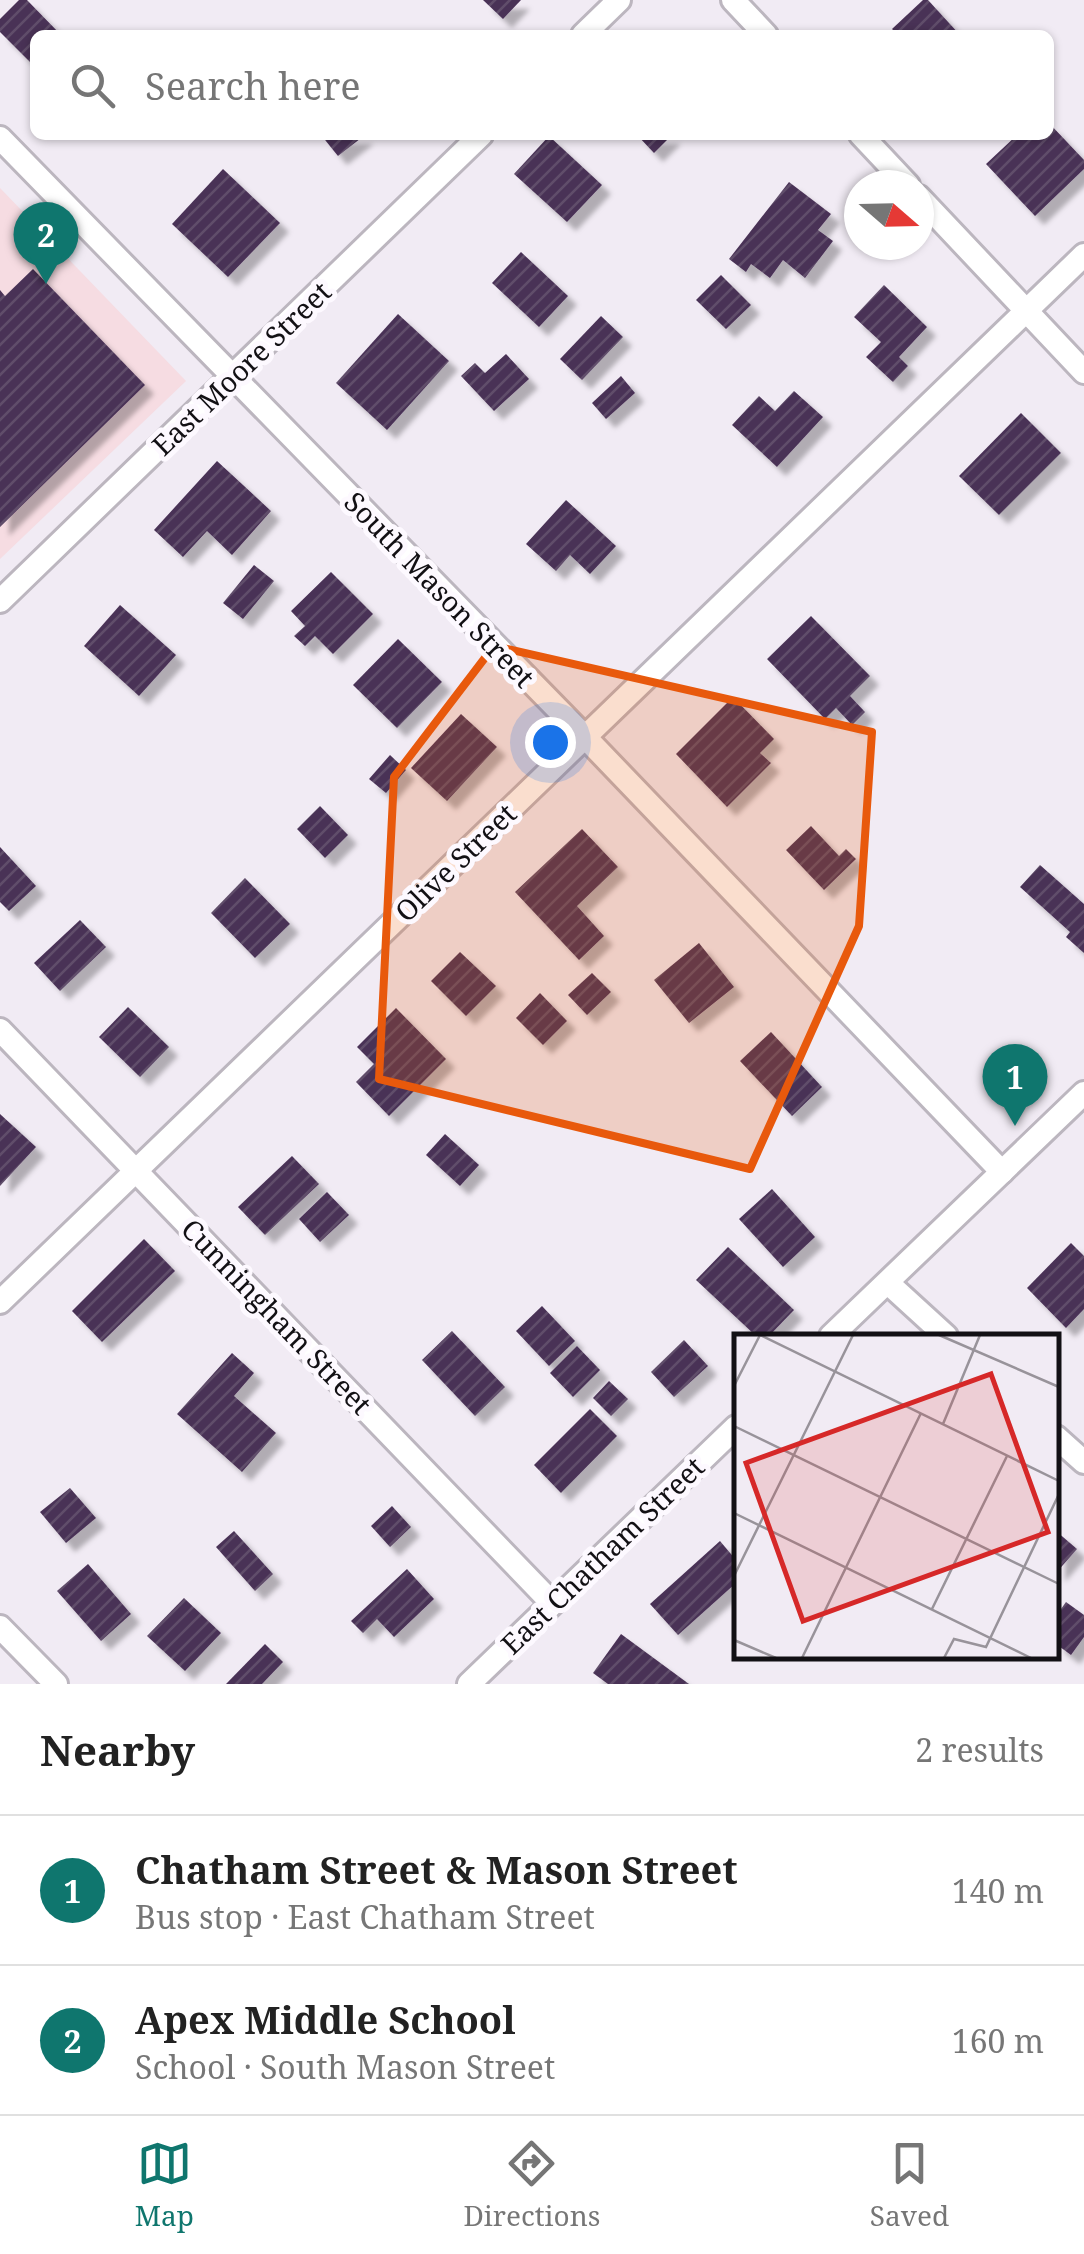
<!DOCTYPE html>
<meta charset="utf-8">
<style>
body{margin:0;font-family:"Noto Serif",serif;background:#f6f6f6;color:#222}
.compass{position:absolute;left:844px;top:170px;width:90px;height:90px;border-radius:50%;background:#fff;box-shadow:0 2px 8px #0004;rotate:110deg}
.you{position:absolute;left:550px;top:742px;width:35px;height:35px;margin:-25px;border:8px solid #fff;border-radius:50%;background:#1a73e8;box-shadow:0 0 0 15px #1a73e833}
.badge{display:grid;place-items:center;width:65px;height:65px;border-radius:50%;background:#0f766e;color:#fff;font-size:32px;font-weight:700}
.pin{position:absolute;translate:-50% -82px;filter:drop-shadow(0 2px 5px #0008)}
.pin::after{content:'';position:absolute;top:52px;width:35px;height:30px;background:inherit;clip-path:polygon(0 0,100% 0,50% 100%)}
.list{margin:0;padding:0;list-style:none}
h2{display:flex;justify-content:space-between;align-items:center;height:130px;margin:0;padding:0 40px;font-size:42px}
h2 small{font-size:32px;font-weight:400;color:#767676}
.list li{display:grid;grid-template-columns:65px 1fr auto;gap:30px;align-items:center;box-sizing:border-box;height:150px;padding:0 40px;border-top:2px solid #e0e0e0}
.list b{display:block;font-size:38px;white-space:nowrap}
.list p{margin:0;font-size:32px;white-space:nowrap;color:#767676}
.list em{font-size:32px;font-style:normal;color:#767676}
.icon{flex:none;width:55px;height:55px;fill:none;stroke:currentColor;stroke-width:2;stroke-linecap:round;stroke-linejoin:round}
.map{position:relative;flex:none;width:1084px;height:1684px;overflow:hidden}
.search{position:absolute;background:#fff;box-shadow:0 2px 8px #0004;left:30px;right:30px;top:30px;height:110px;display:flex;align-items:center;gap:25px;box-sizing:border-box;padding:0 35px;border-radius:15px;color:#767676;font-size:38px}
.sheet{height:430px;background:#fff}
nav{display:flex;justify-content:space-around;align-items:center;box-sizing:border-box;height:140px;border-top:2px solid #e0e0e0;background:#fff;font-size:28px;color:#767676}
nav a{display:grid;justify-items:center;gap:5px}
nav .on{color:#0f766e}
.map>svg:first-child{display:block}
</style>
<div class="map">
<svg width="1084" height="1684" viewBox="0 0 1084 1684">
<defs>
<pattern id="building-hatch" width="6" height="6" patternUnits="userSpaceOnUse" patternTransform="scale(2.5)"><rect width="6" height="6" fill="#4a3256"/><path d="M-1 1l2-2M0 6l6-6M5 7l2-2" fill="none" stroke="#604d6a"/></pattern>
<filter id="shadow"><feDropShadow dx="9" dy="9" stdDeviation="2.5" flood-color="#0004"/></filter>
</defs>
<rect width="100%" height="100%" fill="#f1ebf4"/>
<!-- education -->
<polygon fill="#f6dce2" points="0,188 186,381 0,559"/>
<!-- building -->
<g fill="url(#building-hatch)" filter="url(#shadow)">
<polygon points="19,0 27,0 61,35 35,35 35,59 31,63 0,32 0,19"/>
<polygon points="483,0 521,0 503,19"/>
<polygon points="923,0 928,0 960,35 898,35 892,29"/>
<polygon points="1049,123 1084,160 1084,169 1035,216 986,164 1017,135 1049,135"/>
<polygon points="321,135 365,135 338,156"/>
<polygon points="637,135 672,135 654,153"/>
<polygon points="549,136 602,185 567,222 514,174"/>
<polygon points="223,169 280,223 228,277 172,224"/>
<polygon points="789,182 831,214 818,230 833,241 805,278 783,260 770,278 751,264 746,272 729,259"/>
<polygon points="521,252 568,296 539,327 492,283"/>
<polygon points="33,269 145,385 0,527 0,290 5,296"/>
<polygon points="721,275 751,305 726,329 696,300"/>
<polygon points="884,285 927,327 899,357 908,366 893,382 866,357 881,342 854,317"/>
<polygon points="398,314 449,361 387,430 336,383"/>
<polygon points="601,316 623,337 582,380 560,359"/>
<polygon points="506,354 529,379 494,411 461,376 475,363 485,373"/>
<polygon points="621,376 635,393 606,419 592,403"/>
<polygon points="794,391 823,417 777,467 732,425 759,396 775,411"/>
<polygon points="1021,413 1061,453 999,515 959,476"/>
<polygon points="217,461 271,511 232,555 207,531 183,557 154,530"/>
<polygon points="566,500 616,546 590,574 570,555 556,571 526,544"/>
<polygon points="254,565 274,581 243,619 223,603"/>
<polygon points="331,572 373,614 333,654 315,636 305,646 294,636 305,626 291,611"/>
<polygon points="120,605 176,655 139,696 84,646"/>
<polygon points="811,616 870,676 850,696 865,712 852,725 836,708 825,719 767,659"/>
<polygon points="398,639 442,682 397,728 353,685"/>
<polygon points="733,697 774,739 760,753 771,763 727,807 676,754"/>
<polygon points="461,714 497,747 447,801 411,768"/>
<polygon points="390,755 406,770 386,793 369,779"/>
<polygon points="320,806 348,835 325,858 297,829"/>
<polygon points="811,826 839,856 846,849 856,859 824,890 786,850"/>
<polygon points="582,829 618,867 577,906 604,936 579,960 515,892"/>
<polygon points="0,847 36,886 9,911 0,902"/>
<polygon points="1040,865 1084,904 1084,953 1066,937 1070,932 1020,887"/>
<polygon points="245,878 290,924 255,958 211,913"/>
<polygon points="80,920 106,947 60,991 34,963"/>
<polygon points="699,943 734,987 689,1023 654,980"/>
<polygon points="460,952 496,986 466,1016 431,981"/>
<polygon points="592,973 611,992 587,1015 568,995"/>
<polygon points="540,993 567,1021 543,1045 516,1018"/>
<polygon points="128,1007 169,1047 140,1077 99,1037"/>
<polygon points="396,1008 446,1059 389,1116 356,1082 374,1064 357,1047"/>
<polygon points="771,1032 822,1087 792,1116 740,1061"/>
<polygon points="0,1114 36,1147 0,1186"/>
<polygon points="445,1134 479,1165 460,1186 426,1155"/>
<polygon points="292,1156 319,1184 265,1235 238,1207"/>
<polygon points="772,1189 815,1237 783,1267 739,1219"/>
<polygon points="327,1192 349,1215 320,1242 299,1219"/>
<polygon points="144,1239 175,1271 102,1342 72,1311"/>
<polygon points="1071,1243 1084,1256 1084,1309 1066,1328 1027,1288"/>
<polygon points="728,1247 794,1310 769,1336 756,1336 696,1280"/>
<polygon points="542,1306 575,1341 549,1366 516,1331"/>
<polygon points="452,1331 505,1387 475,1416 422,1360"/>
<polygon points="684,1340 708,1366 674,1397 651,1372"/>
<polygon points="577,1346 600,1370 573,1397 550,1373"/>
<polygon points="232,1353 254,1373 234,1396 276,1433 242,1472 177,1414"/>
<polygon points="609,1381 628,1399 611,1416 593,1398"/>
<polygon points="590,1409 617,1436 561,1493 534,1465"/>
<polygon points="70,1488 96,1518 66,1543 40,1512"/>
<polygon points="392,1506 411,1527 390,1547 371,1526"/>
<polygon points="234,1531 273,1574 255,1591 216,1547"/>
<polygon points="1056,1531 1077,1549 1056,1573"/>
<polygon points="720,1541 736,1560 736,1583 678,1635 650,1604"/>
<polygon points="88,1564 131,1614 101,1641 57,1591"/>
<polygon points="407,1569 434,1599 394,1637 377,1619 363,1633 351,1621"/>
<polygon points="184,1598 221,1633 185,1671 147,1636"/>
<polygon points="1066,1602 1084,1615 1084,1637 1071,1655 1056,1644 1056,1616"/>
<polygon points="621,1634 689,1684 608,1684 593,1673"/>
<polygon points="265,1644 283,1662 262,1684 226,1684"/>
</g>
<g fill="none" stroke-linecap="round" stroke-linejoin="round">
<defs>
<g id="street">
<polyline points="733,0 766,35"/>
<polyline points="583,35 619,0"/>
<polyline points="861,135 908,185"/>
<polyline points="0,138 585,737 1002,1172"/>
<polyline points="919,197 1084,372"/>
<polyline points="0,601 481,135"/>
<polyline points="0,1030 552,1603"/>
<polyline points="888,1283 946,1336"/>
<polyline points="0,1302 1084,255"/>
<polyline points="831,1336 1084,1093"/>
<polyline points="1056,1437 1084,1462"/>
<polyline points="0,1627 56,1684"/>
<polyline points="469,1684 736,1427"/>
</g>
</defs>
<!-- street casing -->
<use href="#street" stroke="#bcb6bf" stroke-width="28"/>
<!-- street -->
<use href="#street" stroke="#fff" stroke-width="22"/>
</g>
<!-- marked area -->
<path fill="#e8590c" fill-opacity="0.2" stroke="#e8590c" stroke-width="8" stroke-linejoin="round" d="M494,646l378,86 -13,194 -109,243 -371,-90 15,-302z"/>
<g text-anchor="middle" dominant-baseline="central" stroke-width="10" stroke-linejoin="round" paint-order="stroke">
<!-- street labels -->
<g font-size="28" fill="#121014" stroke="#fdf9ff">
<text transform="translate(241 368) rotate(-44)">East Moore Street</text>
<text transform="translate(440 589) rotate(46)">South Mason Street</text>
<text transform="translate(455 862) rotate(-44)">Olive Street</text>
<text transform="translate(277 1316) rotate(46)">Cunningham Street</text>
<text transform="translate(602 1555) rotate(-44)">East Chatham Street</text>
</g>
</g>
<!-- overview -->
<g transform="translate(734 1334)">
<rect width="325" height="325" fill="#f1ebf4"/>
<path fill="none" stroke="#98939a" stroke-width="2.5" d="M26,1l299,146M205,1l120,52M0,52l26,-51M209,90l37,-89M0,92l325,158M0,179l297,145M0,242l119,-241M198,275l75,-153M0,306l42,18M68,324l119,-245M210,324l10,-19 32,8 73,-153"/>
<path fill="#d62828" fill-opacity="0.15" stroke="#d62828" stroke-width="5" d="M257,40l57,158 -245,89 -57,-158z"/>
<rect width="325" height="325" fill="none" stroke="#121014" stroke-width="5"/>
</g>
</svg>
<svg class="compass" viewBox="-18 -18 36 36"><path d="M0-13l5 13h-10z" fill="#e53935"/><path d="M0 13l5-13h-10z" fill="#767676"/></svg>
<div class="you"></div>
<div class="pin badge" style="left:1015px;top:1126px">1</div>
<div class="pin badge" style="left:46px;top:284px">2</div>
<div class="search"><svg class="icon" aria-label="search" viewBox="0 0 24 24"><circle cx="10" cy="10" r="6"/><path d="M15 15l6 6"/></svg>Search here</div>
</div>
<section class="sheet">
<h2>Nearby<small>2 results</small></h2>
<ul class="list">
<li><span class="badge">1</span><div><b>Chatham Street &amp; Mason Street</b><p>Bus stop · East Chatham Street</p></div><em>140 m</em></li>
<li><span class="badge">2</span><div><b>Apex Middle School</b><p>School · South Mason Street</p></div><em>160 m</em></li>
</ul>
</section>
<nav>
<a class="on"><svg class="icon" aria-label="map" viewBox="0 0 24 24"><path d="M3 6l6-2 6 2 6-2v14l-6 2-6-2-6 2zM9 4v14M15 6v14"/></svg>Map</a>
<a><svg class="icon" aria-label="directions" viewBox="0 0 24 24"><path d="M12 3l9 9-9 9-9-9zM9 14v-3h6M13 9l2 2-2 2"/></svg>Directions</a>
<a><svg class="icon" aria-label="saved" viewBox="0 0 24 24"><path d="M7 4h10v16l-5-4-5 4z"/></svg>Saved</a>
</nav>
